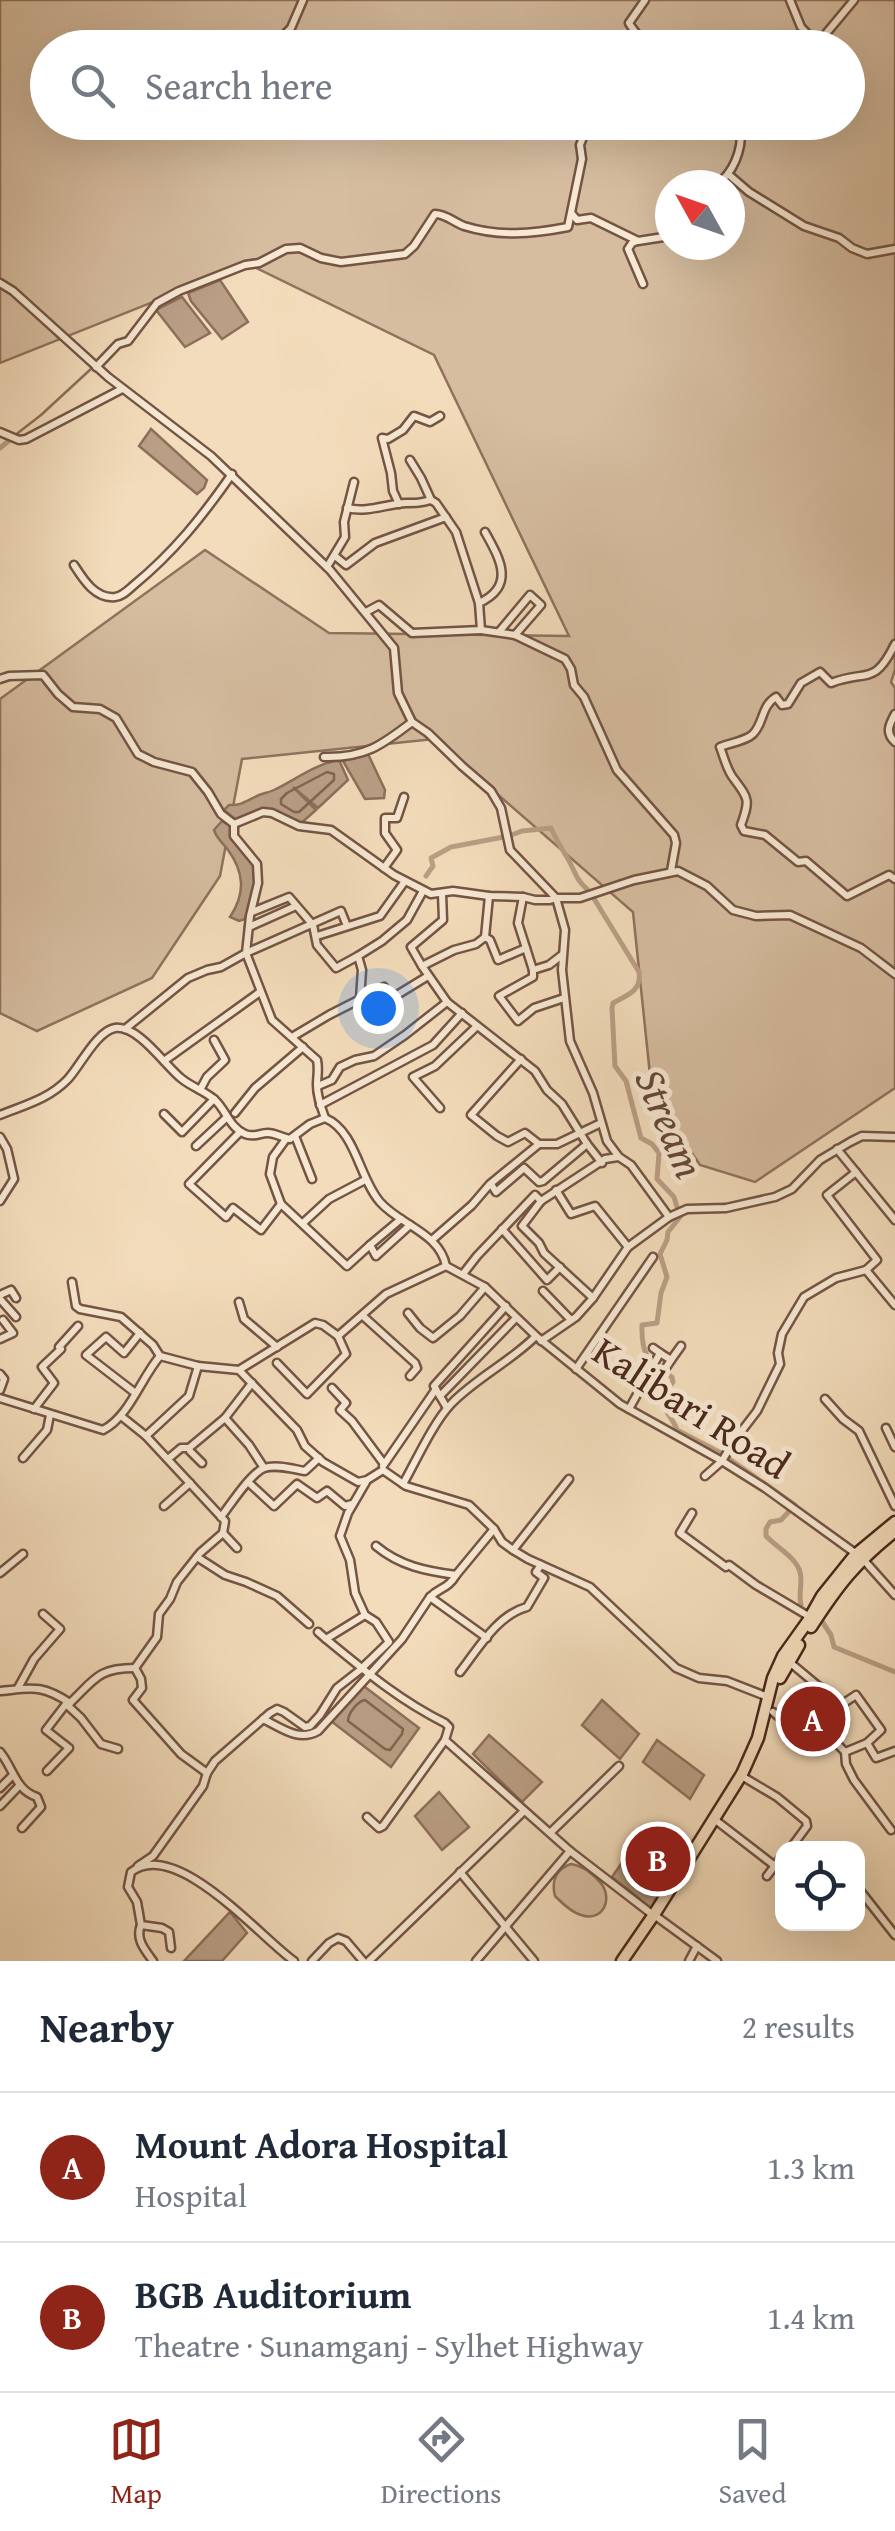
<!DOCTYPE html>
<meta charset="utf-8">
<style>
body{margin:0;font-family:"Gentium Book Plus",serif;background:#f2f2f3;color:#1f2937}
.controls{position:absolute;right:30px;bottom:30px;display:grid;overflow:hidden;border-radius:20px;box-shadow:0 10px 40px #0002}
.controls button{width:90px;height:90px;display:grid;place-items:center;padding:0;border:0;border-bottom:2px solid #e0e1e3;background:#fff;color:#1f2937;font:50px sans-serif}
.compass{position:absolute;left:655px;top:170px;width:90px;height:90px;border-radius:50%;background:#fff;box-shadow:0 10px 40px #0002;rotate:310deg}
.you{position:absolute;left:378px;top:1008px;width:35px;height:35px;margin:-25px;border:8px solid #fff;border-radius:50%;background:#1a73e8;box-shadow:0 0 0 15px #1a73e833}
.badge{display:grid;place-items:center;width:65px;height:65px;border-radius:50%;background:#8f2418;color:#fff;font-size:32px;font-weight:700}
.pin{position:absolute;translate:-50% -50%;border:5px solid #fff;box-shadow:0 2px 10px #0006}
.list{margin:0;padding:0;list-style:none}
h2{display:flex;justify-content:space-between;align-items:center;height:130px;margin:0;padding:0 40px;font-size:42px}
h2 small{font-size:32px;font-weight:400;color:#747a83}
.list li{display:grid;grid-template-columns:65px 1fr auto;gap:30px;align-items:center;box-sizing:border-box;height:150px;padding:0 40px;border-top:2px solid #e0e1e3}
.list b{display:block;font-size:38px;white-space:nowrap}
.list p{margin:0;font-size:32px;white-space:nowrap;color:#747a83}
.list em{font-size:32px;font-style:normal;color:#747a83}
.icon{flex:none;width:55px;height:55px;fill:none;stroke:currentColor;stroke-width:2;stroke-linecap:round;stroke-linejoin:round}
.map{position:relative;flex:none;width:895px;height:1961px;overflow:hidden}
.search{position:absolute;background:#fff;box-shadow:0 10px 40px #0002;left:30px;right:30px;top:30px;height:110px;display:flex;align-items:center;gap:25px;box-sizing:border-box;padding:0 35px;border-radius:55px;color:#747a83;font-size:38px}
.sheet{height:430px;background:#fff}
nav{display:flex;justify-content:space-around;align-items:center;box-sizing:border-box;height:140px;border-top:2px solid #e0e1e3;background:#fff;font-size:28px;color:#747a83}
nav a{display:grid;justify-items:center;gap:5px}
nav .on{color:#8f2418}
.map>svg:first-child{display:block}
</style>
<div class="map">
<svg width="895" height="1961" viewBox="0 0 895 1961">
<rect width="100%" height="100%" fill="#f3dcbb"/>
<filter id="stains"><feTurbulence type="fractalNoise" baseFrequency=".002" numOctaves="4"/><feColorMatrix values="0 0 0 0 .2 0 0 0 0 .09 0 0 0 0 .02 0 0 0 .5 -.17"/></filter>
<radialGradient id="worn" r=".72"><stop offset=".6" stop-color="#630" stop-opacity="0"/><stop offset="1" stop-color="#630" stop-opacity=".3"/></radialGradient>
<!-- green -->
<g fill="#d6bda0" stroke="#90725e" stroke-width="2.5" fill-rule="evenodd">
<path d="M0,0h895v670l-4,12 4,6v400l-140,94 -55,-17 -48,-71 -19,-182 -199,-173 -192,20 -22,117 -68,102 -115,53 -37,-18v-314l205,-149 124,83 240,3 -135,-281 -186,-91 -248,99zM48,48h800v74h-800zM670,185h60v60h-60z"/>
<path d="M571,1864c12,2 19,8 27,16 17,16 6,43 -17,35 -10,-3 -19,-12 -26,-19 -4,-15 1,-27 16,-32z"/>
</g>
<!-- water -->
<g fill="#ba9f85" stroke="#8d6f5b" stroke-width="2.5">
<polygon points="220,280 248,322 222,339 191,301 188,293"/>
<polygon points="182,297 210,333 185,347 156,310"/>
<polygon points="151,429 207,480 204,488 197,494 139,446"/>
<polygon points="368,754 385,790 384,798 365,799 343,761"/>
<path d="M339,760l9,20 -30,28 -25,-21 23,23 -18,16 -36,-15 -27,8 -11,-9 5,-5c12,1 19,-5 30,-10 5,-2 11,-3 15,-5 21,-10 41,-26 65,-30z"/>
<path d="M222,821l8,5 4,10 20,25 3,13 -12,45 -6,2 -9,-4c16,-24 14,-45 -2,-67 -6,-8 -11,-11 -14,-20z"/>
<polygon points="361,1684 419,1728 391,1767 331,1721"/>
<polygon points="602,1700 639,1734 620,1759 582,1725"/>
<polygon points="489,1735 542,1782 522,1802 473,1754"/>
<polygon points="657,1740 704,1775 690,1799 643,1762"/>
<polygon points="439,1792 469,1827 442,1850 415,1816"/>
<polygon points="628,1854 667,1881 651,1908 612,1877"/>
<polygon points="230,1912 247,1933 222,1961 184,1961"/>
</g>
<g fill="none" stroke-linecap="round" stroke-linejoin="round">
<!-- shore -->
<g stroke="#826450" stroke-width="2.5">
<polygon points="327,772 334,774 334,780 299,812 294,812 281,804 281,799 287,793"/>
<path d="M365,1700l38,29 -1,5 -12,16 -5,-1 -37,-28c0,-8 10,-20 17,-21z"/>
</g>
<!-- stream -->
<polyline stroke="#8d6f5b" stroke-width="2.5" points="14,436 41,415 92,368"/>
<!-- canal -->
<g stroke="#ba9f85" stroke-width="5">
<polyline points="0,448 11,439"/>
<path d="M426,876l7,-10 -2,-8 20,-11 58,-11 13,-5 29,-3c5,12 11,21 17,31 7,12 8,21 19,30"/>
<path d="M593,897l46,75c3,19 -12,23 -26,31l-1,5 3,58 11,15 15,57 11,6 7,9 -2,26 17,18 6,20 -12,15 -1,8 -7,14 7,23 -6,16 -4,30 -15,2c-1,30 6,37 30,52l1,5 -13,17c4,12 13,19 17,31l44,23 74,52 -14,15 -11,2 -4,7v7c10,11 30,21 34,36 3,10 -2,22 1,33"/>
<polyline points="821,1620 831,1635 834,1647 895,1672"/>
</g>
<defs>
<g id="minor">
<path d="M645,0l-16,23c5,9 13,15 17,25"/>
<polyline points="790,0 801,27 818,45"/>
<polyline points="281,38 291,28 303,0"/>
<polyline points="814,48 854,0"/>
<polyline points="728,174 749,192 804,226 839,238 852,248 867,254 895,249"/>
<path d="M716,185c18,-12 26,-35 25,-56l6,-7"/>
<polyline points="572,214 577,220 591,218 638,241 670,236"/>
<polyline points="637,241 632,243 628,249 643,284"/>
<polyline points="0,283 13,291 108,377 211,456 330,570 394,648 398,693 412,722 428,733 462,766 491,791 501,808 510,850 556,898 580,898 634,880 678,871 707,886 733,910 756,916 790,915 861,948 895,974"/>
<path d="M96,367l22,-23 10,-3 29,-38 22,-12 66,-26 14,-2 27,-14 14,-1 21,10 20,4 64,-8 9,-8 21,-32c11,0 18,8 29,12 35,11 68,8 104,1l14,-68 -2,-14 9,-23"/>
<polyline points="0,432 19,440 26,439 122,389"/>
<polyline points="410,460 421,478 431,500"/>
<polyline points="399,504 393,491 391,473 382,438 388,439 403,430 414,416 430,422 440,416"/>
<path d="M347,508c21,5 39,-4 59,-5 10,0 15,0 25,-3l5,3 20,29 23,71 2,27 -69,3 -33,-28 -13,7"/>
<polyline points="335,556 346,565 375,543 446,517"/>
<path d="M74,565c9,14 21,34 41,32 8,-1 13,-7 19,-12 40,-33 68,-68 98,-111"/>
<polyline points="327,567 345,537 344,522 354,482"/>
<path d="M479,603c37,-17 21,-44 6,-71"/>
<polyline points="481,630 515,635 565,659 571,669 574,685 584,697 617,770 674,835 676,843 671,871"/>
<polyline points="499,632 530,595 541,605 515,635"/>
<path d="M895,644c-21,43 -28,25 -64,39l-11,-11 -19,11 -13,21 -6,1 -6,-8c-15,9 -12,26 -23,37 -7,7 -23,9 -33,13 4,10 7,24 14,32 15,20 16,21 7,46l3,6 21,4 33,27 8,-1 41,35 42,-21 6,4"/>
<polyline points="0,679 9,676 43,675 58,694 73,707 100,709 116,718 138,754 154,762 192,772 208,792 221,814 234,824 263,812 272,813 299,826 331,830 394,875 431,894 453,891 489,896 523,897 535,900 550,900 556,898 565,930 562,970 570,1041 593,1093 607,1141 619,1157 631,1165 669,1217"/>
<path d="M895,714c-6,11 -10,19 0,28"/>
<path d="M324,757c41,1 58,-12 88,-35"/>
<path d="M234,824v12l23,28 1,19 -8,33 -4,37 26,67 45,40c2,10 0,16 0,25 0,12 4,22 8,33"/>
<polyline points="384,868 397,850 385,833 385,818 397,818 404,797"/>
<polyline points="489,896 485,937 476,944 454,950 422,966 447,1002 535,1071 547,1090 562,1104 587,1144 602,1163"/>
<polyline points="523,897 518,923 533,970"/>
<polyline points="252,912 289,897 313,925 317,945 336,968 358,956"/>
<polyline points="249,927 296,906"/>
<polyline points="317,936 380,916 405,881"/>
<polyline points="485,937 490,940 498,960 526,948"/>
<polyline points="562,955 549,965 533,970 533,977 499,996 518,1021 534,1008 564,998"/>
<polyline points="422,966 411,947 443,920 442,894"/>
<polyline points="360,999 362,970 358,956 382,941 407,920 423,891"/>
<polyline points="125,1029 188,978 207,970 221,967 246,953 341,911 347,926"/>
<polyline points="292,1037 329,1015 384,987 392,998 428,976"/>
<polyline points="521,1059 471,1115 497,1136 508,1142 525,1133 539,1144"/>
<polyline points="164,1061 260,992"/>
<polyline points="318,1086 332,1080 340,1067 355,1060 374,1056 405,1035 447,1002"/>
<polyline points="200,1090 207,1077 225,1060 214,1040"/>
<polyline points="320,1105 433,1045 462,1013"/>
<polyline points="440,1108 413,1077 435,1066 476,1027"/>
<polyline points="235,1113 255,1088 303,1047"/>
<polyline points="164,1114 182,1132 214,1099"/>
<path d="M0,1115c25,-10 49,-16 68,-36 12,-13 29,-48 47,-51 24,-3 50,38 67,51 10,8 23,12 33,21 11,10 14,27 30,34 9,4 14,-1 23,-1 7,0 15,5 22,6l20,-15 15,-6c31,13 34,60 55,84 20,23 60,31 66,64"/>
<polyline points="240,1132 189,1184 226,1217 233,1208 261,1230 281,1204"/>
<polyline points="295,1136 312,1179"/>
<polyline points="0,1137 7,1149 14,1179 0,1201"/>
<polyline points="286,1139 273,1157 270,1174 281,1204 347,1266 370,1245 376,1256 410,1225"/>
<polyline points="196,1146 226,1118"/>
<polyline points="837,1149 895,1220"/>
<polyline points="856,1172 827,1195 877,1260 866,1270"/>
<polyline points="491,1184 496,1192 524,1168 539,1182 543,1181 587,1144"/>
<polyline points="556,1190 571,1214 595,1206 628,1247"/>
<polyline points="303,1223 329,1199 365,1180"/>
<polyline points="502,1229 547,1280 560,1267"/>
<polyline points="432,1240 472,1205 490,1184 539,1144 557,1144 601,1123"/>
<polyline points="370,1245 401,1219"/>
<polyline points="446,1266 485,1287 536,1336 620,1404 722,1461 765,1488 862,1558 895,1595"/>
<polyline points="866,1270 895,1305"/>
<polyline points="463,1274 477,1256 535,1195 541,1201"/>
<polyline points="72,1282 76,1306 80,1309 121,1317 153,1345 160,1356"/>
<polyline points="543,1291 571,1320"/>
<polyline points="0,1295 11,1290 16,1298"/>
<polyline points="593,1298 544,1253 539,1243 522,1226 541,1201 605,1159 618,1157"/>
<polyline points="0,1299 16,1317"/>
<polyline points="239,1302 244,1319 277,1347"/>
<polyline points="408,1313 420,1328 433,1338 460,1316 485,1287"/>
<polyline points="363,1316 415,1363 417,1368 410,1376"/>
<polyline points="0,1339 13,1333 3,1320"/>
<polyline points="541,1341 576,1317 593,1298 628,1247 669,1217 687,1209 726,1208 775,1197 792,1189 820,1160 850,1142 862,1136 895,1137"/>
<polyline points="671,1360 681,1346"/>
<polyline points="277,1363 307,1394 346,1354 338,1336"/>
<polyline points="576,1369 653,1257"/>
<polyline points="239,1370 315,1323 323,1325 338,1336 386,1294 446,1266"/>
<polyline points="0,1374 4,1379 0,1390"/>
<polyline points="656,1383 671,1360 660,1353"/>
<polyline points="332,1388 346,1403 340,1410 352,1421 384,1464"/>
<polyline points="134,1392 86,1355 106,1337 124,1353 140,1333"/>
<polyline points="440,1396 516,1318"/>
<path d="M0,1398l103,32c26,-13 38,-52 57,-74l38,10 41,4 58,60 8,16 18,16 35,20 9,-2 16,-10 23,16 63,19 25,24 8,13 11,8 15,9 62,28 86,81 23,10 28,3 41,16"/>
<polyline points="825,1399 843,1419 859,1431 895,1506"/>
<polyline points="447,1408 434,1386 506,1306"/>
<polyline points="34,1409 54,1383 42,1367 61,1349 59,1347 78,1326"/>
<polyline points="629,1409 660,1353 653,1348"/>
<polyline points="121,1416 146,1436 225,1521 223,1533 200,1553 177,1582 170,1599 159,1614 157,1637 135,1668 141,1679 142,1688 133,1700 181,1754 207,1773 215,1761 270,1713 277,1709 284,1712 305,1727 310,1726 320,1715 337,1688 360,1670 389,1642 376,1622 365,1615 355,1593 350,1560 340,1536 348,1513 366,1482"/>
<polyline points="225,1418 252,1383"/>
<polyline points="886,1428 895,1447"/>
<polyline points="146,1436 189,1396 198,1366"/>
<polyline points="23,1458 47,1430 50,1415"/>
<polyline points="168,1459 181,1448 189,1448"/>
<polyline points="202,1463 190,1451 189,1448 225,1418 249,1445 264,1468"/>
<polyline points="383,1466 436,1389"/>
<polyline points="705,1476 722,1461 734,1441 757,1411 780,1364 778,1353 782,1334 804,1297 836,1278 866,1270"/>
<polyline points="248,1482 274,1506 297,1484 317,1498 327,1491 345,1506 352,1504"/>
<path d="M403,1484c13,-23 30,-61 48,-80 25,-26 59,-42 85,-68"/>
<polyline points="164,1506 190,1483"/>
<polyline points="692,1513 680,1533 726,1567 729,1565 756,1585 810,1617"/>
<path d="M221,1517c10,-13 29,-43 43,-49 12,-4 29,1 41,3l14,-13"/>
<polyline points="223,1533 237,1548"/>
<path d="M376,1546c24,20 50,25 80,29l38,-46"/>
<polyline points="513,1550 569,1479"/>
<polyline points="197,1557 225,1575 246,1582 277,1596 309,1624"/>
<polyline points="0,1573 23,1554"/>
<polyline points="430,1597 487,1638"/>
<polyline points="318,1632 326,1639 365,1615"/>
<path d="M326,1639c39,32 73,61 119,84l4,4 -4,13 125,111 83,64"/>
<polyline points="787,1660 841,1705 856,1695 881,1730 867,1743 876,1758 895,1751"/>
<path d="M460,1672c18,-23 37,-57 67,-65l17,-29 -8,-6 5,-7"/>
<polyline points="18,1688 34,1659 60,1629 43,1614"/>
<path d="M0,1691c32,-3 41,-7 70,12 25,-24 28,-35 65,-35"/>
<polyline points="70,1703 66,1704 81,1718 101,1744 118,1749"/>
<polyline points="773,1712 798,1733 809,1738 823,1729 845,1752 846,1764 854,1780 891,1830"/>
<path d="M263,1719c19,9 35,23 55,12l84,-92 28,-42c10,-10 18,-8 26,-22"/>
<path d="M0,1752c13,15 15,38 37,45l4,10 -19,21"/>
<polyline points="845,1752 867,1743"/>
<polyline points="47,1771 69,1748 46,1730 66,1704"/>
<polyline points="745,1778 777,1797 806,1821 807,1826 793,1845 797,1848"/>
<polyline points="0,1788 12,1776"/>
<polyline points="0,1806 20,1785"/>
<polyline points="367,1817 379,1828 383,1826 445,1740"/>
<polyline points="718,1822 775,1866"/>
<polyline points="550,1833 619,1766"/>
<polyline points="138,1866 153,1856 203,1786 207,1773"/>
<polyline points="460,1872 534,1961"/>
<polyline points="767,1876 782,1856"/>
<polyline points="858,1888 895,1935"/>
<polyline points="657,1917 717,1961"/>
<path d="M141,1925c-6,14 4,25 12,36"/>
<path d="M171,1948l-2,-16 -7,-4 -21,-3 -4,-23 -9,-15 3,-15c45,-35 130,66 163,89"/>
<polyline points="312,1961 329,1943 338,1938 346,1941 363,1961"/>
<polyline points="369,1961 524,1811"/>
<polyline points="476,1961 570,1851"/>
<polyline points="689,1961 697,1946"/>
</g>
<g id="major">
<path d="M811,1627c27,-42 45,-65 84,-96"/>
<polyline points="780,1678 799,1645"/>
<polyline points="622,1961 655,1913 742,1774 758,1738 773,1678 783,1656 808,1621 822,1596 855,1555 895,1522"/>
</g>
</defs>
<!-- minor casing -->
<use href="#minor" stroke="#745544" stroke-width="11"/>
<!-- major casing -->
<use href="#major" stroke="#4a281c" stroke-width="15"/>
<!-- minor -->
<use href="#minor" stroke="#f7e8d3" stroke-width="6"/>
<!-- major -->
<use href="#major" stroke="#f3dcbb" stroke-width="10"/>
</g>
<g text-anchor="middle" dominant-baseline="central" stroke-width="10" stroke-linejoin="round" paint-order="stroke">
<!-- street labels -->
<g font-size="40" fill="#4a281c" stroke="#f7e8d3">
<text transform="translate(692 1407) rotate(33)">Kalibari Road</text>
</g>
<!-- water labels -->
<g font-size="42" font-style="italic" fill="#664636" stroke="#f7e8d3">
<text transform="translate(671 1123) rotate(67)">Stream</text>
</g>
</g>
<rect width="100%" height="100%" filter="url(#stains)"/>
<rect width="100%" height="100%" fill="url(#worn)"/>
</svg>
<div class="controls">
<button><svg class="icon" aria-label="locate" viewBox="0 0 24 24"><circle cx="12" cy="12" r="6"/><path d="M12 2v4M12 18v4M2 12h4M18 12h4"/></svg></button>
</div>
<svg class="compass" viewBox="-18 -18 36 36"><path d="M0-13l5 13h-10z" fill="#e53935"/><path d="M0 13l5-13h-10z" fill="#747a83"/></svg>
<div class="you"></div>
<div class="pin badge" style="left:813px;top:1719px">A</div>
<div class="pin badge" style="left:658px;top:1859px">B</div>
<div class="search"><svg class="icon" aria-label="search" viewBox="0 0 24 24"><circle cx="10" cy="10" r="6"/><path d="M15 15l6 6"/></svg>Search here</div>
</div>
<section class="sheet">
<h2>Nearby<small>2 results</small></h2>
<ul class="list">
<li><span class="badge">A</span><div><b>Mount Adora Hospital</b><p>Hospital</p></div><em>1.3 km</em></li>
<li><span class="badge">B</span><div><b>BGB Auditorium</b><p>Theatre · Sunamganj - Sylhet Highway</p></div><em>1.4 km</em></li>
</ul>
</section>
<nav>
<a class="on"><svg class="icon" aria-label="map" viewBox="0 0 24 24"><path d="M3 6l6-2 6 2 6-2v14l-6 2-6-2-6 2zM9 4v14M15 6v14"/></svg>Map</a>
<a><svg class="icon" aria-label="directions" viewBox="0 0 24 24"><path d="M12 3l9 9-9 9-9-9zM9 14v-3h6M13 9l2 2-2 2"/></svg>Directions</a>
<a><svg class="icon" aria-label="saved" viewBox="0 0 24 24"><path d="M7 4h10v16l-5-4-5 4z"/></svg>Saved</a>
</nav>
